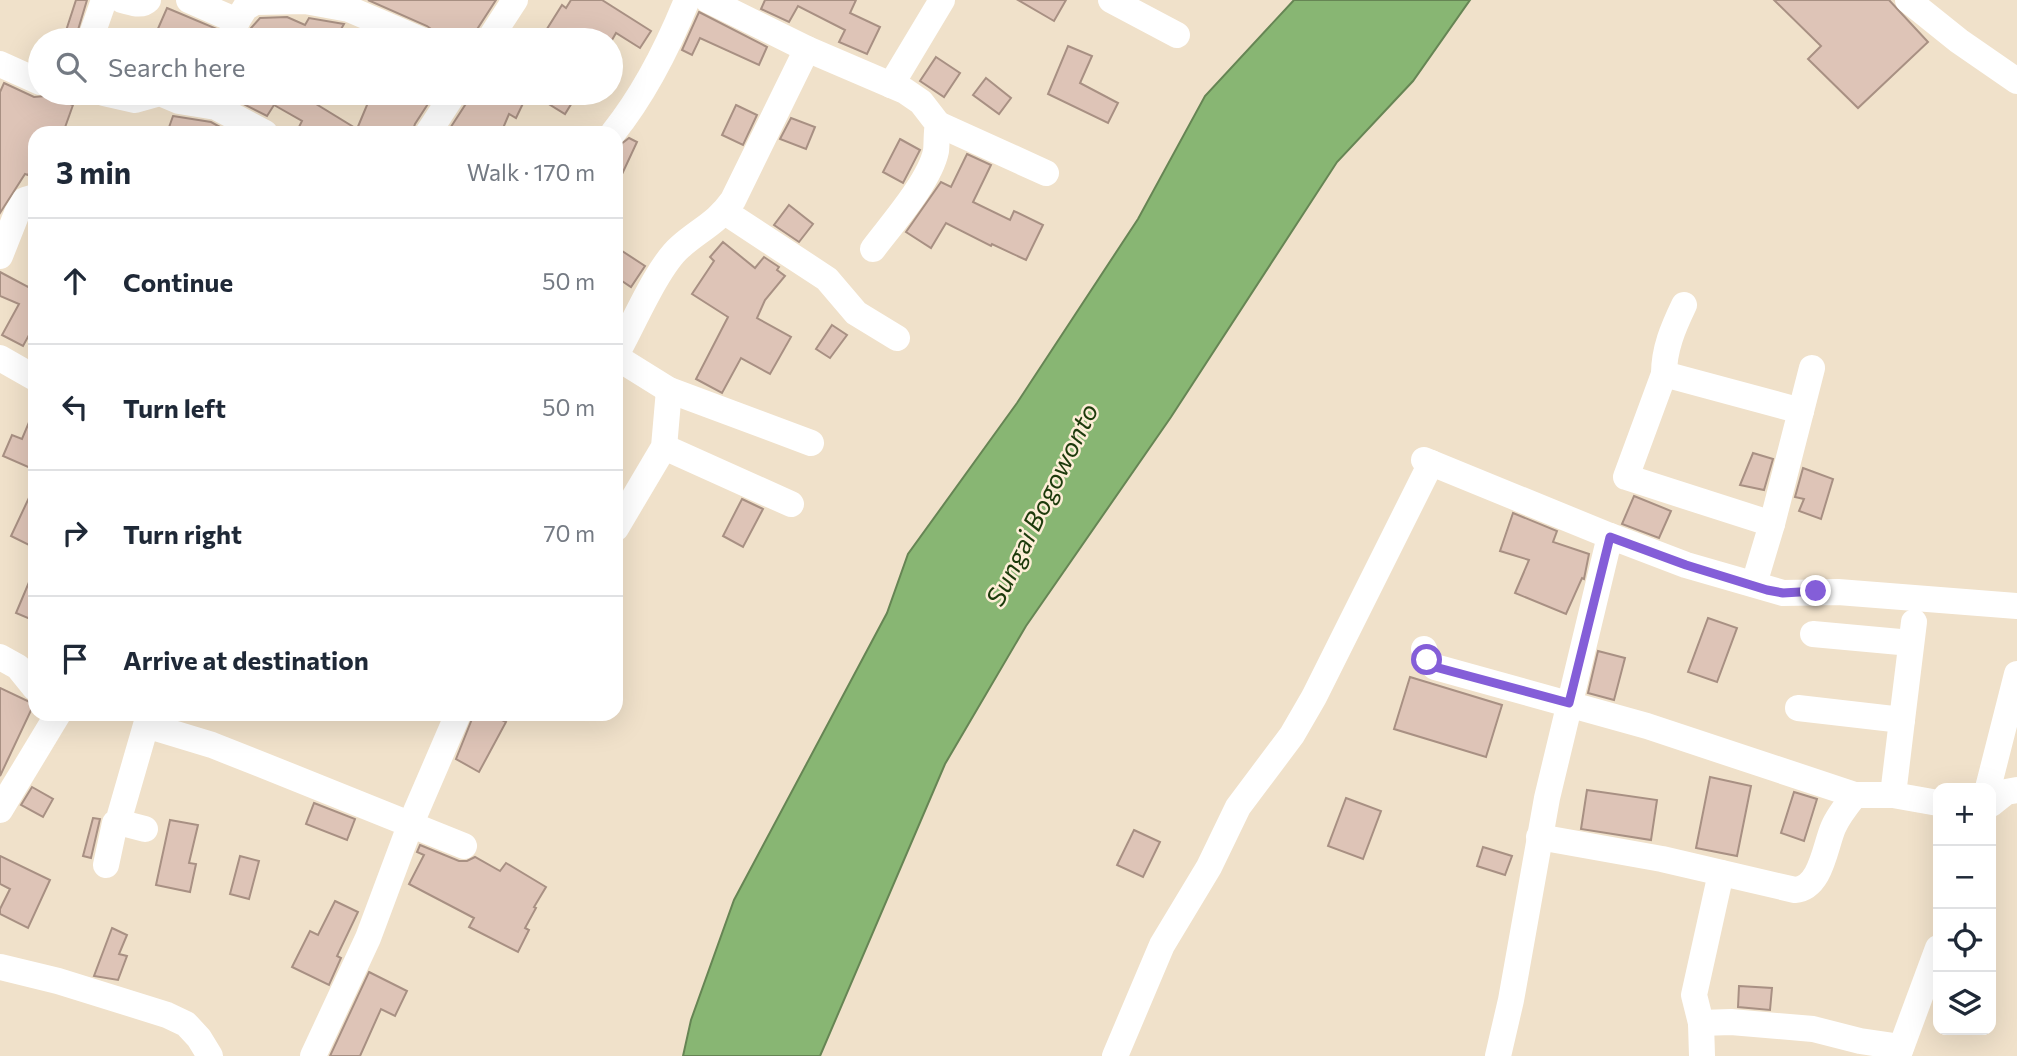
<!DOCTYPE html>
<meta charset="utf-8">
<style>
body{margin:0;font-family:Commissioner,sans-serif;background:#f2f2f3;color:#1f2937}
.controls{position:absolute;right:21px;bottom:21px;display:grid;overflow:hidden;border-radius:14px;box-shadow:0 7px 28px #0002}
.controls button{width:63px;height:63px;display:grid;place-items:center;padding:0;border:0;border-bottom:2px solid #e0e1e3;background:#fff;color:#1f2937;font:35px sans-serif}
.stop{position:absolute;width:21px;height:21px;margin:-16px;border:5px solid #845ed8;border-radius:50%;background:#fff}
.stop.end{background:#845ed8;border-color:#fff;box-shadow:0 2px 7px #0008}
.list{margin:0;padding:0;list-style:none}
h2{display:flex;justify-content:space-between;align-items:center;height:91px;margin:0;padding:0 28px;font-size:30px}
h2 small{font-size:23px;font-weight:400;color:#747a83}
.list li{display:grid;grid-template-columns:46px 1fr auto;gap:21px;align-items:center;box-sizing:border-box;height:126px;padding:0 28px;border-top:2px solid #e0e1e3}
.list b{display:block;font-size:26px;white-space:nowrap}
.list em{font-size:23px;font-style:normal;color:#747a83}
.icon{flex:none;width:38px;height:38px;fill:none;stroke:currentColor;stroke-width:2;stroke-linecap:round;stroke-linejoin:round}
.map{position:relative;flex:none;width:2017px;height:1056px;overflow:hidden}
.search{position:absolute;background:#fff;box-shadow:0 7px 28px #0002;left:28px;top:28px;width:595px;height:77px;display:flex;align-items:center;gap:18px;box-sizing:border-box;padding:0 24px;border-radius:38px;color:#747a83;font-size:26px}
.panel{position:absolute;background:#fff;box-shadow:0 7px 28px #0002;left:28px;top:126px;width:595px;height:595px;border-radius:21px}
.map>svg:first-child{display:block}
</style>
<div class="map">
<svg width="2017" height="1056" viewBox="0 0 2017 1056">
<rect width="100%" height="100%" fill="#f0e1ca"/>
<!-- water -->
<polygon fill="#88b673" stroke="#668554" stroke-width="2" points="1294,0 1470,0 1413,81 1337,162 1171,417 1026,626 945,764 820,1056 683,1056 691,1020 734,900 887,613 908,554 1017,403 1138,219 1205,96"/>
<!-- building -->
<g fill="#dec4b7" stroke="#a89083" stroke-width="2">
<polygon points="76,0 87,0 75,40 63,40"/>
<polygon points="368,0 496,0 476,31 473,40 436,40 434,31 427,26"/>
<polygon points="571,0 602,0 651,31 640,48 616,33 612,40 540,40 562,5 566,8"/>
<polygon points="765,0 856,0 850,13 880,27 867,54 839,42 845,30 798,6 789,22 761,9"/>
<polygon points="1018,0 1066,0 1054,21"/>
<polygon points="1774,0 1889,0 1928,42 1858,108 1808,59 1821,46"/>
<polygon points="167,8 217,29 215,40 153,40"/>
<polygon points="699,12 767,47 759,65 700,38 692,55 682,50"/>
<polygon points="287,17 305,25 309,18 344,24 336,38 341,40 247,40 251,28 260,18"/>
<polygon points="1068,46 1092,56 1080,83 1118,103 1108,123 1048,94"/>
<polygon points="936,57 960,73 944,97 920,81"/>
<polygon points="986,78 1011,98 999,114 973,95"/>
<polygon points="4,83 34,97 46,96 73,105 63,133 35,133 35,161 28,175 25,174 0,213 0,92"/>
<polygon points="222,93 298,93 357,129 372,93 435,93 415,124 412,133 296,133 302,121 274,105 267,116"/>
<polygon points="470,93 528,93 516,118 509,114 501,133 447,133 467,102"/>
<polygon points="531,93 578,93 565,114"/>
<polygon points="736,105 757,115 743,145 722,135"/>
<polygon points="173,116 211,122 231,133 167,133"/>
<polygon points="791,118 815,127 806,149 780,139"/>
<polygon points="629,138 637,142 616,187 616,148"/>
<polygon points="900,139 920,150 903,183 883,172"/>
<polygon points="967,154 991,165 973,202 1010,220 1014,211 1043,225 1026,260 992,244 991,246 946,223 931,248 906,232 941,182 951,187"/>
<polygon points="789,205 813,224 799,242 774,225"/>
<polygon points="723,242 755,268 764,257 779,267 777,270 785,276 765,300 757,318 791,337 770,374 741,358 722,393 696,379 728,317 692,294 714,261 710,257"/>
<polygon points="616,247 645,266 631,287 616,277"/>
<polygon points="0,272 28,287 35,276 35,324 23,346 2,335 19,304 0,296"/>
<polygon points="832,325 847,335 830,358 816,349"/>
<polygon points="35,408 35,470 3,456 12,435 22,439"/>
<polygon points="1753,453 1773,459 1764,490 1740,485"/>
<polygon points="1803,468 1833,479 1821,519 1799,511 1804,499 1795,497"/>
<polygon points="35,485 35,548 11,536"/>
<polygon points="1634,496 1671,511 1659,538 1622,524"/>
<polygon points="742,499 763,509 743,547 723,536"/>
<polygon points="1513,513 1557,531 1553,542 1589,554 1584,579 1582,578 1566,614 1515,593 1529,560 1500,551"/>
<polygon points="35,568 35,621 16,613"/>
<polygon points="1708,618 1737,628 1717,682 1688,672"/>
<polygon points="1598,651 1625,658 1614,700 1588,693"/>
<polygon points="1410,677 1502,705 1486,757 1394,729"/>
<polygon points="0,688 34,704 0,776"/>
<polygon points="474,714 490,714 506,722 479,772 456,759"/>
<polygon points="1710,777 1751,786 1737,856 1696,848"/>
<polygon points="32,787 53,799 43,817 21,805"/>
<polygon points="1587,790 1657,800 1651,840 1581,829"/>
<polygon points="1794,792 1817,799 1804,841 1781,833"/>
<polygon points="1346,798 1381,811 1363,859 1328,846"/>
<polygon points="314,803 355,819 347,840 306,824"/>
<polygon points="93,818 100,819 91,858 83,856"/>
<polygon points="170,820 198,825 189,863 196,864 190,892 156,885"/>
<polygon points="1134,830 1160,842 1143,877 1117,865"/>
<polygon points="420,845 459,861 467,861 475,857 500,871 506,863 546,887 534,907 536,908 525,928 529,930 518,952 469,927 474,918 409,884 424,855 417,852"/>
<polygon points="1483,847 1512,856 1505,875 1477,866"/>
<polygon points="0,856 50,880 28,928 0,914 0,909 10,889 0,884"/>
<polygon points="240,856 259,861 249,899 230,894"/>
<polygon points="335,901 358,912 337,956 341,958 329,985 292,967 310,931 318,935"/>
<polygon points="112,928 127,935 119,954 127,956 118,980 94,976"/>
<polygon points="369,972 407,991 395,1016 381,1009 360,1056 330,1056"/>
<polygon points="1739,986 1772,988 1770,1010 1738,1007"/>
</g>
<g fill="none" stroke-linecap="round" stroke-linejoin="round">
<!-- minor -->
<g stroke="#fff" stroke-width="26">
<path d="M122,0c9,2 19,7 26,0"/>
<polyline points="189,0 237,21"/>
<path d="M708,0l99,49 98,42 16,11 17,22c-2,9 -1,19 -2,27 -6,30 -45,74 -63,98"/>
<polyline points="1111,0 1177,35"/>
<polyline points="1908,0 1959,41 2017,81"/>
<polyline points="90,40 104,0"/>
<polyline points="230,40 237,21 245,8 255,2 305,1 349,9 421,40"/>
<polyline points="489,40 515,0"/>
<polyline points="0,64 40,82"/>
<polyline points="891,85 942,0"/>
<polyline points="104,93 135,100 160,93 179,101 216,107 265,133"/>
<polyline points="938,124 1046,173"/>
<polyline points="428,133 454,93"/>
<path d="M613,133c32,-40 55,-86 74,-133"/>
<polyline points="725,212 827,279 856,313 897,338"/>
<polyline points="0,256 17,213 25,200 35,197"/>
<path d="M1684,305c-11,23 -20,44 -20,69l137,37 -29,113 -18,60"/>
<path d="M616,355c16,-28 41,-88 64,-108 20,-18 36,-23 53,-47l74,-151"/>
<polyline points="616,357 669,390 811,443"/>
<polyline points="0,358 35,378"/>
<polyline points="1664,374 1626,477 1772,524"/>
<polyline points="1801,411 1812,368"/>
<polyline points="664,447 791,504"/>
<polyline points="1424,460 1610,536"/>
<polyline points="616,528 664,447 669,390"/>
<polyline points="1813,634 1911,643"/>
<polyline points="1424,649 1428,660 1435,667 1647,726 1855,795 1893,795 1938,803"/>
<polyline points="0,657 18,667 35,688"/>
<polyline points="1798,708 1902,720 1914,622"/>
<polyline points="1988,788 2017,674"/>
<polyline points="1893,795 1902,720"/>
<polyline points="1991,804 2006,792 2017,790"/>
<polyline points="0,810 58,714"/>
<polyline points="118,822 145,829"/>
<path d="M1539,837l123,22 133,31c26,-2 30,-43 38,-62 5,-12 14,-23 22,-33"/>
<polyline points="106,865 115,823 118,822 146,725 212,745 260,764 464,846"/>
<polyline points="0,967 58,981 167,1015 186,1024 199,1038 210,1056"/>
<polyline points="1701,1023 1731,1022 1813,1029 1860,1041 1901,1047"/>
<polyline points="313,1056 368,938 411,823 458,714"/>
<polyline points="1115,1056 1162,945 1209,867 1238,807 1292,735 1314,697 1431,463"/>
<polyline points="1498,1056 1511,1000 1547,798 1610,536 1686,565 1783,593 1838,592 2017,606"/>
<polyline points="1702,1056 1701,1023 1694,995 1721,873"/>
<polyline points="1898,1056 1938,948"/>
</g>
</g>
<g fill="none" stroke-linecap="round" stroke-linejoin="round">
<!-- route -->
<polyline stroke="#845ed8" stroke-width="9" points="1427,660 1435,667 1569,703 1610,537 1686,565 1767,590 1783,593 1816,591"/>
</g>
<g text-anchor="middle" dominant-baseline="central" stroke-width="5" stroke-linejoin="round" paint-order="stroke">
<!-- water labels -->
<g font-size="26" font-style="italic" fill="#1c3a0b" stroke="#fdeed7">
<text transform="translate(1041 504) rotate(-64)">Sungai Bogowonto</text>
</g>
</g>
</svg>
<div class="controls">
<button>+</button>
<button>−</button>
<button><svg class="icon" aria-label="locate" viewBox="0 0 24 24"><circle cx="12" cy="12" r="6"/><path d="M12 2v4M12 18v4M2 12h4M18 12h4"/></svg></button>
<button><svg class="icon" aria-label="layers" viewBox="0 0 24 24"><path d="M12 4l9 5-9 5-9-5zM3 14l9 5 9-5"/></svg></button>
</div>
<div class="stop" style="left:1427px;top:660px"></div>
<div class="stop end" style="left:1816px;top:591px"></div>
<div class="search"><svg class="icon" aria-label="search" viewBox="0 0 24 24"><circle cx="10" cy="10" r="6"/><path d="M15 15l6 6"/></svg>Search here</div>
<section class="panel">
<h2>3 min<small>Walk · 170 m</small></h2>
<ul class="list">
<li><svg class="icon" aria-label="ahead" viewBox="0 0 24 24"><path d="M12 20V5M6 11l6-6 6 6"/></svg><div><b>Continue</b></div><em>50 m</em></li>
<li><svg class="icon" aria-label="left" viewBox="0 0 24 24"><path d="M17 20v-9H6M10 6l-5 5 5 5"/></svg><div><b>Turn left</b></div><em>50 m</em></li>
<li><svg class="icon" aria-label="right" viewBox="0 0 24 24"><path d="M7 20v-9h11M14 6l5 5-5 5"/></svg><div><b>Turn right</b></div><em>70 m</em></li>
<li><svg class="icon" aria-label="arrive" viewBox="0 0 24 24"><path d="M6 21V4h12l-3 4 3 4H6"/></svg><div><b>Arrive at destination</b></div></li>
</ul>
</section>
</div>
